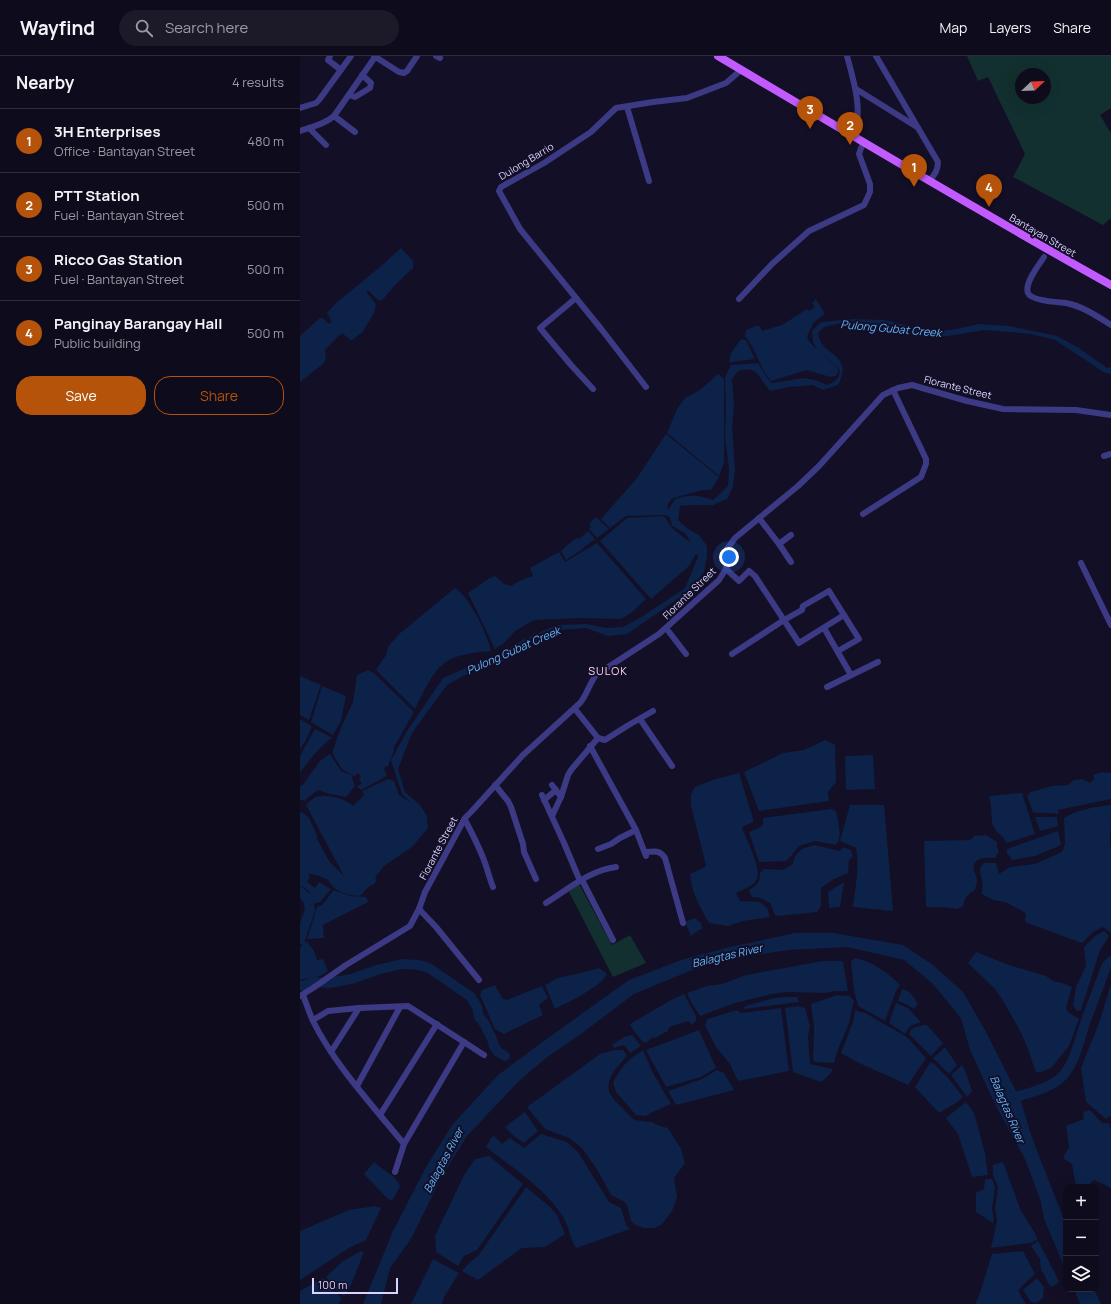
<!DOCTYPE html>
<meta charset="utf-8">
<style>
body{margin:0;font-family:Manrope,sans-serif;background:#1c1929;color:#f1f3f6}
.controls{position:absolute;right:12px;bottom:12px;display:grid;overflow:hidden;border-radius:8px;box-shadow:0 4px 16px #0002}
.controls button{width:36px;height:36px;display:grid;place-items:center;padding:0;border:0;border-bottom:1px solid #2e2b3b;background:#0e0b1c;color:#f1f3f6;font:20px sans-serif}
.compass{position:absolute;left:715px;top:12px;width:36px;height:36px;border-radius:50%;background:#0e0b1c;box-shadow:0 4px 16px #0002;rotate:67deg}
.scale{position:absolute;left:12px;bottom:10px;width:86px;box-sizing:border-box;padding-left:4px;border:2px solid #d9d4ff;border-top:0;font-size:11px;line-height:14px;white-space:nowrap;color:#d9d4ff;-webkit-text-stroke:3px #130f26;paint-order:stroke}
.you{position:absolute;left:429px;top:501px;width:14px;height:14px;margin:-10px;border:3px solid #fff;border-radius:50%;background:#1a73e8;box-shadow:0 0 0 6px #1a73e833}
.badge{display:grid;place-items:center;width:26px;height:26px;border-radius:50%;background:#b45309;color:#fff;font-size:13px;font-weight:700}
.pin{position:absolute;translate:-50% -33px;filter:drop-shadow(0 1px 2px #0008)}
.pin::after{content:'';position:absolute;top:21px;width:14px;height:12px;background:inherit;clip-path:polygon(0 0,100% 0,50% 100%)}
.list{margin:0;padding:0;list-style:none}
h2{display:flex;justify-content:space-between;align-items:center;height:52px;margin:0;padding:0 16px;font-size:17px}
h2 small{font-size:13px;font-weight:400;color:#9b9ba3}
.list li{display:grid;grid-template-columns:26px 1fr auto;gap:12px;align-items:center;box-sizing:border-box;height:64px;padding:0 16px;border-top:1px solid #2e2b3b}
.list b{display:block;font-size:15px;white-space:nowrap}
.list p{margin:0;font-size:13px;white-space:nowrap;color:#9b9ba3}
.list em{font-size:13px;font-style:normal;color:#9b9ba3}
.actions{display:flex;gap:8px;padding:12px 16px}
.actions a{flex:1;padding:9px 0;border:1px solid #b45309;border-radius:16px;text-align:center;font-size:14px;color:#b45309}
.actions .main{background:#b45309;color:#fff}
.icon{flex:none;width:22px;height:22px;fill:none;stroke:currentColor;stroke-width:2;stroke-linecap:round;stroke-linejoin:round}
.map{position:relative;flex:none;width:811px;height:1248px;overflow:hidden}
header{display:flex;align-items:center;gap:24px;box-sizing:border-box;height:56px;padding:0 20px;background:#0e0b1c;border-bottom:1px solid #2e2b3b}
header strong{font-size:19px}
nav{display:flex;gap:22px;margin-inline-start:auto;font-size:14px}
.search{width:280px;height:36px;background:#1c1929;display:flex;align-items:center;gap:10px;box-sizing:border-box;padding:0 14px;border-radius:22px;color:#9b9ba3;font-size:15px}
main{display:flex}
aside{flex:1;background:#0e0b1c}
.map>svg:first-child{display:block}
</style>
<header>
<strong>Wayfind</strong>
<div class="search"><svg class="icon" aria-label="search" viewBox="0 0 24 24"><circle cx="10" cy="10" r="6"/><path d="M15 15l6 6"/></svg>Search here</div>
<nav><a>Map</a><a>Layers</a><a>Share</a></nav>
</header>
<main>
<aside>
<h2>Nearby<small>4 results</small></h2>
<ul class="list">
<li><span class="badge">1</span><div><b>3H Enterprises</b><p>Office · Bantayan Street</p></div><em>480 m</em></li>
<li><span class="badge">2</span><div><b>PTT Station</b><p>Fuel · Bantayan Street</p></div><em>500 m</em></li>
<li><span class="badge">3</span><div><b>Ricco Gas Station</b><p>Fuel · Bantayan Street</p></div><em>500 m</em></li>
<li><span class="badge">4</span><div><b>Panginay Barangay Hall</b><p>Public building</p></div><em>500 m</em></li>
</ul>
<div class="actions"><a class="main">Save</a><a>Share</a></div>
</aside>
<div class="map">
<svg width="811" height="1248" viewBox="0 0 811 1248">
<rect width="100%" height="100%" fill="#130f26"/>
<!-- green -->
<g fill="#12302f" fill-rule="evenodd">
<path d="M667,0h144v52l-11,7 11,18v85l-8,7 -90,-48 12,-23 -37,-77 -10,4zM721,18h24v24h-24z"/>
<polygon points="279,828 312,889 330,879 346,907 313,921 268,834"/>
</g>
<!-- water -->
<g fill="#0c2248">
<path d="M101,192l12,13v7l-16,15 -14,16 -4,2 -10,-10 -3,1 10,12c-1,12 -9,19 -14,29 -5,1 -5,5 -11,7l-8,-6 -4,1 -14,15 1,7 -2,6 -24,19v-46l20,-18h3l6,6 3,-2 -5,-9 8,-9 45,-37z"/>
<path d="M516,243l9,15 -11,8 -7,14 2,5 8,9 -4,-8 -1,-11 9,-9 32,-3 32,1 41,10h25l28,-6 30,2 48,10 22,12 28,20 4,-1v7l-6,-1 -50,-33 -24,-6 -46,-4 -50,8 -27,-8 -67,-7 -17,4 -6,6c2,24 37,19 20,52l-15,5 -10,-5 -23,2 -20,4c-12,-14 -12,-26 -32,-20l-6,8 2,27 -2,21 3,42 -2,18 -6,12 -14,6h-21l-12,1 -2,14 10,9 11,6 8,11v11l-3,15 -16,20 -61,42 -19,2 -22,-8 -27,2 -34,17 -25,16 -24,6 -29,16 -35,48 -14,36 7,23 15,13 7,11 1,12 -16,19 -28,19 -14,18 -11,4 -33,-9 -9,-4 -9,-1 2,3 -3,5 8,6 4,-6 12,7 -11,13 -7,2c-2,-9 -3,-15 -13,-18v-69l16,20 13,24 15,15 -38,-71c3,-3 7,-7 10,-8 11,-3 30,2 37,9l11,-11 -2,-4 26,-12 6,2 5,14 12,8 -9,-9 -11,-34 16,-29 36,-53 32,-14 21,-7 26,-17 35,-15 29,-1 21,4 16,-1 17,-9 45,-30 13,-31 -2,-3 -7,12 -38,33 -51,-58 27,-23 37,-2 8,12 19,15 -6,-10 -13,-7 -2,-9 -5,-2 -39,1 -16,12 -9,-9 36,-41 29,-44 53,43 -8,13c-8,-1 -15,2 -23,4 -10,3 -25,4 -19,19l-1,-3 7,-11c16,-5 23,-4 38,1l15,-14 1,-17 -4,-31 1,-32 -1,-29 6,-12 27,-2 10,16 4,4 32,-5 11,2 12,5c8,-3 12,-6 13,-15l-17,-15 16,15 -3,6 -6,1 -23,-7 -36,11c-12,-14 -15,-32 -26,-45l1,-6 10,-4h4l2,5 20,-6 25,-16 2,2 6,-4 -3,-4z"/>
<polygon points="441,283 446,284 455,303 432,306 429,307 431,297"/>
<polygon points="418,318 424,323 424,407 419,420 367,377 377,353 385,342 400,334"/>
<polygon points="296,461 309,473 297,482 289,473 291,471 289,468"/>
<polygon points="288,475 295,483 281,494 266,504 261,495 276,482 279,483"/>
<polygon points="297,487 346,543 331,557 321,563 281,562 234,564 215,575 203,588 195,593 168,537 188,523 195,520 204,528 211,530 219,525 233,520 230,512 259,496 265,506"/>
<path d="M155,532c15,10 32,45 36,63 -52,4 -54,15 -76,58l-39,-39 10,-15 2,-8 10,-12z"/>
<path d="M68,614l7,4 39,38 -20,35c0,7 -4,13 -6,19l-4,2 3,8 -26,14 -4,-4 4,-2v-2l-2,-3 2,-3 -3,-3 -3,3 -3,-1 -10,-6 -9,-14v-5l9,-25 11,-23 4,-27z"/>
<polygon points="0,620 21,629 9,664 0,659"/>
<polygon points="22,630 46,640 41,665 33,679 11,666"/>
<polygon points="0,663 12,670 6,684 0,693"/>
<path d="M15,673l18,9c-9,3 -27,26 -33,35v-17z"/>
<polygon points="525,684 535,689 536,726 528,736 529,745 459,755 444,716 483,697 504,694"/>
<path d="M30,698l11,17 10,4 4,11 -9,11c-10,-2 -19,-3 -28,-7l-14,11 -4,-2v-13l3,-1 17,-24z"/>
<polygon points="573,699 575,733 546,734 545,700"/>
<path d="M802,716l9,1v26l-53,11v4c-9,-2 -17,0 -25,-2l-6,-16 4,-4 21,-6 16,-1 6,-5 8,-1 8,4 4,-4 -1,-4z"/>
<path d="M439,717l15,49 -10,4 -2,2c5,12 19,40 15,51 -3,7 -15,11 -21,14l4,8 20,1 7,6 3,9 -27,4 -15,5 -19,-3c-9,-16 -18,-31 -19,-49l15,-7 1,-2 -15,-59v-11l4,-8 21,-8z"/>
<polygon points="722,737 735,778 707,787 702,780 696,775 692,767 691,750 689,740"/>
<path d="M550,749h34l9,106 -40,-4c2,-19 7,-40 3,-59l-16,-7z"/>
<path d="M811,749l-1,40 1,3v85l-8,-6 -10,5 -11,11 -57,-21 1,-8 -2,-2 -19,-10 -12,-2 -11,-6c0,-4 1,-9 0,-13 -1,-8 -5,-11 2,-18h12l3,11 11,-7 25,-3 27,-12 3,-8 -1,-26c14,-9 31,-11 47,-13z"/>
<path d="M531,753l5,2c2,11 7,25 0,34l-21,-4 -16,5 -8,10 -5,5 -27,1 -10,-30 12,-5 2,-3v-6z"/>
<polygon points="735,761 757,761 758,770 740,775"/>
<polygon points="758,775 761,788 759,790 735,800 712,804 707,797 707,793"/>
<path d="M686,779l11,7v5l2,4 -4,7c-10,-1 -24,0 -21,13 1,3 3,6 3,10 0,3 -2,6 -2,9 -8,5 -11,8 -12,17l-7,2 -13,-2h-17l-2,-66 47,-1 3,-4z"/>
<path d="M514,789l26,6 3,-4 8,3 2,6 -4,4 -1,13 -14,6 -13,9v18l-4,6 -40,4 -2,-1 -5,-12 -10,-5 -8,-1 -3,-7c8,-5 11,-7 11,-17l4,-4 19,1 10,-6c3,-14 8,-15 21,-19z"/>
<polygon points="544,826 540,851 529,852 528,836"/>
<polygon points="34,834 50,840 66,841 68,846 23,869 24,882 7,883 17,851 22,849"/>
<polygon points="395,862 401,867 402,871 402,873 397,875 397,876 393,878 391,880 385,866"/>
<polygon points="804,875 809,880 800,894 781,954 777,955 773,949 776,931 786,910 784,891 795,880"/>
<polygon points="495,877 534,877 603,889 633,909 663,936 685,974 721,1045 731,1079 766,1169 766,1215 744,1163 741,1146 725,1103 696,1050 670,994 661,962 633,928 604,904 547,891 489,894 443,901 392,914 334,938 281,978 246,1002 218,1026 167,1080 141,1122 111,1183 90,1212 81,1248 63,1248 93,1175 125,1113 152,1069 198,1019 241,987 329,924 384,903 430,891"/>
<path d="M4,885l4,2 6,8 3,9 6,-1 5,12c-8,7 -18,8 -28,8v-31z"/>
<polygon points="676,896 709,909 746,920 753,925 762,927 772,931 766,952 768,956 779,963 769,990 751,1012 741,1016 736,1016 726,988 718,971 702,943 695,933 668,907"/>
<path d="M555,902c18,4 32,14 45,27l-4,6 -11,30 -27,-15 -4,-16 -3,-29z"/>
<polygon points="523,905 541,905 543,906 548,935 535,935 525,937 486,936 472,938 435,947 400,960 391,946 387,937 407,930 422,928 446,919"/>
<path d="M299,912l8,6c-5,12 -40,29 -52,35l-10,-24 13,-7 31,-7z"/>
<polygon points="811,928 811,1059 806,1063 786,1046 781,1012 799,967"/>
<polygon points="195,929 202,942 207,944 242,930 248,942 239,949 243,959 204,978 195,973 180,939 182,934"/>
<path d="M602,933c8,1 12,8 16,15l-4,5 -10,-6 -6,-2z"/>
<polygon points="384,938 396,960 396,965 391,969 389,965 369,971 368,975 355,982 353,981 346,987 343,986 333,974 330,968 371,944"/>
<polygon points="537,939 549,940 554,945 549,967 537,996 534,1007 515,1006 513,1003 514,971 511,948"/>
<polygon points="487,941 497,941 499,946 444,953 445,950 474,942"/>
<polygon points="596,947 608,952 621,966 610,970 605,978 589,967"/>
<polygon points="498,950 505,952 510,970 508,981 510,1008 533,1013 531,1017 521,1026 493,1016 485,952"/>
<polygon points="481,952 489,1015 438,1025 430,1008 416,991 405,970 407,963 437,954 441,957"/>
<polygon points="555,954 565,957 607,981 626,1002 608,1029 559,1007 541,997 553,966"/>
<polygon points="624,969 627,969 643,987 631,1000 609,978 612,972"/>
<polygon points="399,974 416,1012 401,1021 366,1031 346,994"/>
<polygon points="332,979 341,990 330,997 324,989 314,992 312,989 324,981"/>
<polygon points="645,991 657,1009 649,1018 633,1002"/>
<path d="M314,994h9l4,6c-9,10 -23,23 -17,38 3,6 19,20 24,26l18,2 8,4 8,2 13,21 4,14 -11,15 3,19 -5,14 -10,13 -7,4h-11l-9,-3 -4,-4 -4,-16 -4,-4 -12,-6 -13,-24 -16,-23 -13,-10 -24,-9 -18,-22 73,-53z"/>
<path d="M343,994l10,23 18,31 -20,9 -5,3 -10,-1 -20,-23 -3,-9c8,-16 14,-23 30,-33z"/>
<polygon points="630,1007 633,1007 648,1022 663,1041 656,1047 639,1057 615,1031"/>
<polygon points="662,1009 666,1017 672,1035 667,1041 651,1019"/>
<polygon points="417,1014 424,1017 434,1034 376,1049 368,1035 402,1023"/>
<polygon points="666,1046 674,1057 685,1097 688,1119 672,1121 658,1078 646,1062"/>
<polygon points="790,1054 802,1067 809,1067 811,1074 811,1132 794,1124 786,1131 776,1131 772,1108 763,1102 769,1091 766,1070 784,1063 783,1056"/>
<polygon points="225,1056 238,1075 224,1087 215,1081 205,1071"/>
<path d="M241,1078l26,8 11,10 31,50 12,6 5,17 4,4 -54,19c-6,-9 -7,-21 -13,-31 -18,-29 -51,-49 -77,-70l7,-12 9,9 8,-6 14,10z"/>
<polygon points="189,1100 223,1128 177,1194 164,1200 158,1210 136,1196 135,1180 164,1119 175,1103"/>
<path d="M74,1106c8,8 22,13 26,24l-7,13 -3,1 -3,-2 -23,-24z"/>
<polygon points="703,1106 721,1155 736,1179 737,1184 730,1187 691,1192 697,1165 695,1152 698,1131 693,1119 693,1109"/>
<polygon points="685,1123 692,1123 695,1132 692,1153 694,1164 693,1167 676,1156 676,1137 684,1133"/>
<polygon points="226,1131 250,1151 257,1159 265,1178 245,1191 222,1192 178,1224 162,1215 169,1207 178,1200"/>
<polygon points="75,1150 81,1152 66,1184 49,1192 0,1224 0,1175 49,1154"/>
<polygon points="738,1185 755,1217 759,1226 752,1231 748,1227 744,1218 741,1214 740,1203 731,1190"/>
<polygon points="61,1195 64,1196 51,1229 44,1240 36,1234 26,1221 43,1205"/>
<polygon points="723,1195 735,1218 722,1230 718,1235 726,1248 675,1248 679,1240 692,1198"/>
<polygon points="133,1203 159,1217 144,1241 142,1248 111,1248"/>
<polygon points="23,1222 42,1243 38,1248 0,1248 0,1235"/>
<polygon points="737,1222 744,1231 743,1242 737,1247 731,1246 723,1234"/>
<polygon points="774,1233 794,1233 801,1248 780,1248"/>
</g>
<g fill="none" stroke-linecap="round" stroke-linejoin="round">
<!-- river -->
<g stroke="#0c2248" stroke-width="10">
<polyline points="0,761 5,765 12,781"/>
<path d="M29,815c6,14 14,19 29,20l6,-7 7,-4"/>
<polyline points="0,836 8,843 10,854 0,883"/>
<polyline points="0,929 3,930 13,926 29,927 51,923 77,914 102,908 119,909 129,912 171,941 177,951 179,961 184,967 192,983 194,990 198,996 205,1000"/>
<path d="M706,1044c17,-6 37,-9 52,-20 15,-10 22,-41 27,-57 7,-19 14,-37 21,-56l5,-6"/>
</g>
<!-- minor -->
<g stroke="#3d3a85" stroke-width="6">
<polyline points="30,0 28,4 41,14"/>
<polyline points="74,0 99,16 104,17 107,15 117,0"/>
<polyline points="136,0 140,2"/>
<path d="M547,0c7,26 16,54 7,80"/>
<path d="M576,0l62,106c0,8 -3,14 -10,19"/>
<polyline points="556,33 617,71"/>
<polyline points="49,39 55,41 70,32 71,27 62,19"/>
<polyline points="327,51 349,125"/>
<polyline points="0,52 16,47 19,44 51,0"/>
<polyline points="34,60 55,76"/>
<polyline points="9,72 26,89"/>
<path d="M0,75c12,-4 25,-7 34,-15l41,-59"/>
<path d="M744,201c-5,8 -20,26 -16,36 3,8 30,9 38,10 16,3 31,13 45,22"/>
<polyline points="276,242 240,272 271,309 293,333"/>
<polyline points="439,243 472,208 509,175 564,149 570,136 570,128 559,98 561,92 564,87"/>
<polyline points="346,331 302,274 220,173 199,135 201,131 244,107 291,76 316,52 353,46 387,42 426,27 441,14"/>
<polyline points="804,400 811,398"/>
<polyline points="563,458 621,421 626,408 626,403 593,334"/>
<polyline points="459,462 479,488 491,506"/>
<polyline points="479,488 491,479"/>
<polyline points="781,507 811,569"/>
<polyline points="426,513 439,525 449,515 455,520 499,587 544,559"/>
<polyline points="366,572 386,598"/>
<polyline points="524,572 551,619"/>
<polyline points="432,598 484,564 502,554 503,550 529,535 559,583 538,595"/>
<polyline points="527,631 578,606"/>
<polyline points="275,653 298,682 305,684 327,670 353,655"/>
<polyline points="340,663 372,710"/>
<polyline points="290,690 336,774 346,800"/>
<polyline points="195,729 208,745 211,751 223,788 224,796 236,823"/>
<polyline points="252,729 261,741"/>
<polyline points="242,739 264,787 280,825"/>
<polyline points="244,744 256,734"/>
<polyline points="252,760 261,741 268,719 271,714 298,682"/>
<path d="M165,764c8,15 17,32 22,49 2,6 3,11 6,18"/>
<polyline points="298,793 311,788 320,782 336,774"/>
<path d="M345,796c10,0 14,-3 20,6l18,65"/>
<polyline points="282,824 313,884"/>
<path d="M246,847c21,-13 44,-33 70,-36"/>
<polyline points="119,853 136,871 179,924"/>
<path d="M3,939c3,8 6,17 10,26 21,43 60,85 91,123l60,-102 -56,-36 -49,2 -31,3 -15,9"/>
<path d="M0,940l13,-8 33,-23 64,-39 9,-17 6,-17 40,-74 6,-6 52,-57 57,-52c7,-8 9,-19 16,-28l63,-41 60,-54 7,-11 1,-20 8,-11 63,-52 21,-20 64,-71 15,-7 14,-3 55,16 36,8 73,1 35,5"/>
<polyline points="164,986 184,999"/>
<polyline points="31,996 59,952"/>
<polyline points="57,1030 100,951"/>
<polyline points="80,1059 137,968"/>
<polyline points="95,1116 104,1088"/>
</g>
<!-- major -->
<path stroke="#c25bff" stroke-width="8" d="M418,0c130,77 260,155 393,229"/>
</g>
<g text-anchor="middle" dominant-baseline="central" stroke-width="4" stroke-linejoin="round" paint-order="stroke">
<!-- street labels -->
<g font-size="10" fill="#d9d4ff" stroke="#130f26">
<text transform="translate(226 105) rotate(-31)">Dulong Barrio</text>
<text transform="translate(743 179) rotate(30)">Bantayan Street</text>
<text transform="translate(658 331) rotate(14)">Florante Street</text>
<text transform="translate(389 537) rotate(-44)">Florante Street</text>
<text transform="translate(138 792) rotate(-62)">Florante Street</text>
</g>
<!-- water labels -->
<g font-size="11" font-style="italic" fill="#62b6ff" stroke="#130f26">
<text transform="translate(591 272) rotate(5)">Pulong Gubat Creek</text>
<text transform="translate(213 594) rotate(-24)">Pulong Gubat Creek</text>
<text transform="translate(427 899) rotate(-13)">Balagtas River</text>
<text transform="translate(708 1053) rotate(67)">Balagtas River</text>
<text transform="translate(143 1104) rotate(-62)">Balagtas River</text>
</g>
<!-- neighbourhood labels -->
<g font-size="11" letter-spacing="1" fill="#ffd6f0" stroke="#130f26">
<text x="308" y="614">SULOK</text>
</g>
</g>
</svg>
<div class="controls">
<button>+</button>
<button>−</button>
<button><svg class="icon" aria-label="layers" viewBox="0 0 24 24"><path d="M12 4l9 5-9 5-9-5zM3 14l9 5 9-5"/></svg></button>
</div>
<svg class="compass" viewBox="-18 -18 36 36"><path d="M0-13l5 13h-10z" fill="#e53935"/><path d="M0 13l5-13h-10z" fill="#9b9ba3"/></svg>
<div class="scale">100 m</div>
<div class="you"></div>
<div class="pin badge" style="left:614px;top:131px">1</div>
<div class="pin badge" style="left:550px;top:89px">2</div>
<div class="pin badge" style="left:510px;top:73px">3</div>
<div class="pin badge" style="left:689px;top:151px">4</div>
</div>
</main>
